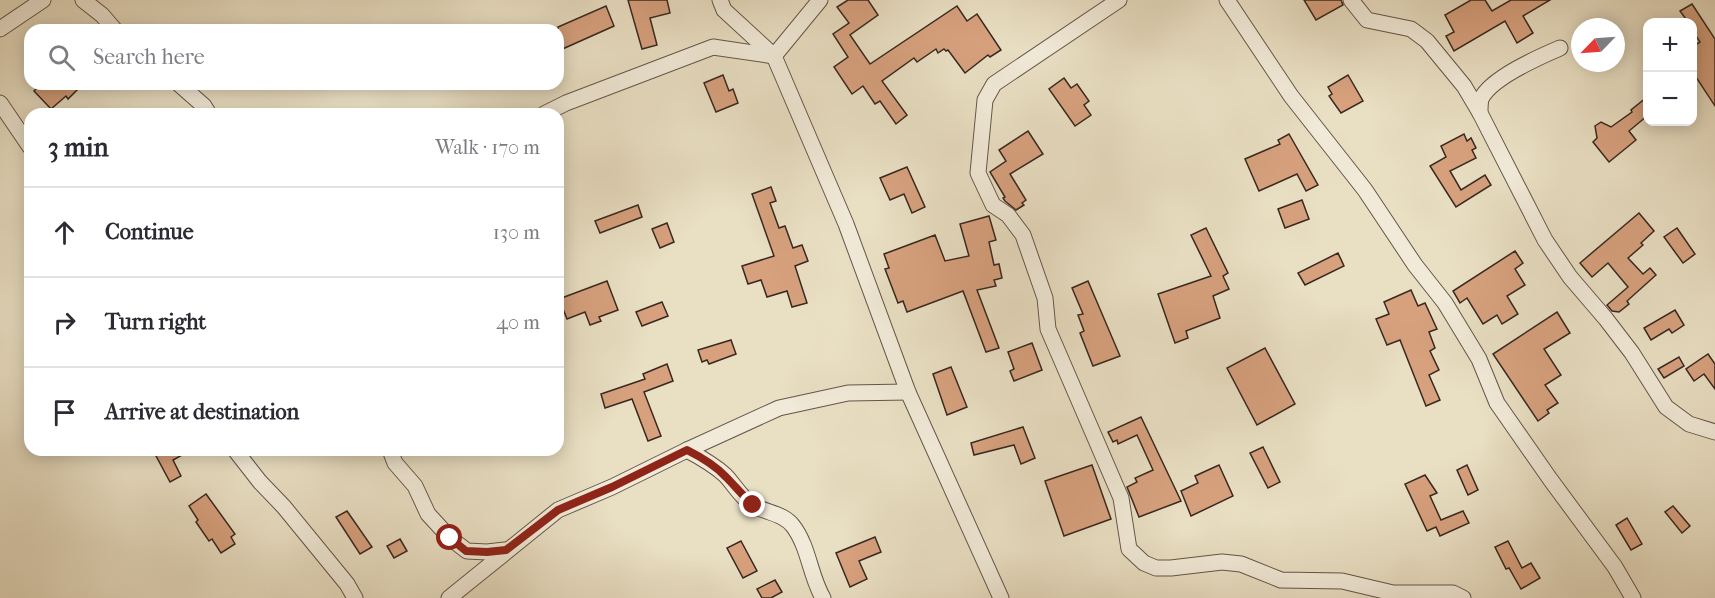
<!DOCTYPE html>
<meta charset="utf-8">
<style>
body{margin:0;font-family:"IM FELL French Canon",serif;background:#f7f7f7;color:#2b2b33}
.controls{position:absolute;right:18px;top:18px;display:grid;overflow:hidden;border-radius:12px;box-shadow:0 3px 15px #0003}
.controls button{width:54px;height:54px;display:grid;place-items:center;padding:0;border:0;border-bottom:2px solid #e1e1e2;background:#fff;color:#2b2b33;font:30px sans-serif}
.compass{position:absolute;left:1571px;top:18px;width:54px;height:54px;border-radius:50%;background:#fff;box-shadow:0 3px 15px #0003;rotate:245deg}
.stop{position:absolute;width:18px;height:18px;margin:-14px;border:4px solid #8f2418;border-radius:50%;background:#fff}
.stop.end{background:#8f2418;border-color:#fff;box-shadow:0 2px 6px #0008}
.list{margin:0;padding:0;list-style:none}
h2{display:flex;justify-content:space-between;align-items:center;height:78px;margin:0;padding:0 24px;font-size:26px}
h2 small{font-size:20px;font-weight:400;color:#7c7c81}
.list li{display:grid;grid-template-columns:39px 1fr auto;gap:18px;align-items:center;box-sizing:border-box;height:90px;padding:0 24px;border-top:2px solid #e1e1e2}
.list b{display:block;font-size:22px;white-space:nowrap}
.list em{font-size:20px;font-style:normal;color:#7c7c81}
.icon{flex:none;width:33px;height:33px;fill:none;stroke:currentColor;stroke-width:2;stroke-linecap:round;stroke-linejoin:round}
.map{position:relative;flex:none;width:1715px;height:598px;overflow:hidden}
.search{position:absolute;background:#fff;box-shadow:0 3px 15px #0003;left:24px;top:24px;width:540px;height:66px;display:flex;align-items:center;gap:15px;box-sizing:border-box;padding:0 21px;border-radius:18px;color:#7c7c81;font-size:22px}
.panel{position:absolute;background:#fff;box-shadow:0 3px 15px #0003;left:24px;top:108px;width:540px;height:348px;border-radius:18px}
.map>svg:first-child{display:block}
</style>
<div class="map">
<svg width="1715" height="598" viewBox="0 0 1715 598">
<rect width="100%" height="100%" fill="#e9dfc3"/>
<filter id="stains"><feTurbulence type="fractalNoise" baseFrequency=".00333" numOctaves="4"/><feColorMatrix values="0 0 0 0 .2 0 0 0 0 .09 0 0 0 0 .02 0 0 0 .5 -.17"/></filter>
<radialGradient id="worn" r=".72"><stop offset=".6" stop-color="#630" stop-opacity="0"/><stop offset="1" stop-color="#630" stop-opacity=".3"/></radialGradient>
<!-- building -->
<g fill="#d7a17e" stroke="#382821" stroke-width="1.5">
<polygon points="628,0 667,0 670,13 650,18 657,45 642,49"/>
<polygon points="848,0 868,0 878,15 850,35 870,64 957,6 967,21 977,14 1001,50 990,57 988,55 965,73 948,50 946,51 944,49 938,53 936,49 917,62 914,58 882,81 907,115 896,124 880,101 875,104 863,86 852,94 834,67 848,57 833,34 849,23 837,7"/>
<polygon points="1304,0 1341,0 1343,5 1316,20"/>
<polygon points="1471,0 1485,0 1492,11 1511,0 1550,0 1523,16 1533,33 1517,43 1505,21 1454,51 1446,36 1454,32 1445,15"/>
<polygon points="1692,4 1715,39 1715,106 1692,71 1692,47 1700,42 1692,30 1692,22 1688,22 1680,11"/>
<polygon points="606,6 614,26 558,51 558,27"/>
<polygon points="723,75 729,91 733,89 738,103 716,112 704,83"/>
<polygon points="1348,75 1363,101 1341,113 1329,96 1332,94 1328,87"/>
<polygon points="1064,78 1071,88 1077,84 1089,101 1084,105 1091,115 1075,126 1049,89"/>
<polygon points="41,84 83,84 68,99 66,96 51,109 34,91"/>
<polygon points="1647,97 1647,116 1629,131 1636,140 1609,162 1593,142 1597,138 1595,126 1601,122 1611,127 1632,112 1631,110"/>
<polygon points="1028,131 1043,154 1010,174 1026,200 1022,203 1024,205 1016,210 1005,201 1003,198 1005,197 990,172 1006,161 999,150"/>
<polygon points="1289,134 1318,185 1306,191 1297,174 1259,191 1245,159 1280,144 1278,140"/>
<polygon points="1464,134 1467,141 1471,138 1476,148 1472,150 1476,158 1450,171 1461,190 1485,175 1491,185 1456,207 1430,166 1446,157 1441,146"/>
<polygon points="907,167 925,207 912,213 904,194 890,200 880,178"/>
<polygon points="771,187 776,201 770,203 779,228 785,226 793,248 802,245 808,261 795,266 807,303 792,307 787,291 767,297 761,280 748,284 742,266 774,256 752,194"/>
<polygon points="1302,200 1309,219 1285,228 1278,209"/>
<polygon points="638,205 642,217 600,233 595,221"/>
<polygon points="1639,213 1654,231 1641,243 1643,245 1628,258 1643,274 1650,268 1656,275 1627,301 1629,304 1619,312 1612,311 1607,305 1628,287 1608,263 1592,277 1580,263"/>
<polygon points="989,216 996,240 989,242 994,265 999,264 1002,278 994,280 996,286 977,290 999,348 986,352 963,291 907,312 903,301 898,303 885,269 889,268 884,254 935,235 945,261 969,256 960,224"/>
<polygon points="667,223 674,242 660,248 652,229"/>
<polygon points="1206,228 1228,273 1223,276 1229,289 1213,296 1220,318 1186,331 1188,338 1175,343 1158,294 1211,276 1191,235"/>
<polygon points="1677,228 1695,254 1683,263 1664,237"/>
<polygon points="1515,251 1523,263 1515,269 1525,285 1507,296 1518,314 1502,324 1497,315 1483,324 1467,298 1460,303 1453,291"/>
<polygon points="1338,253 1344,266 1305,285 1298,273"/>
<polygon points="607,281 618,310 599,317 601,321 590,325 585,312 567,319 559,299"/>
<polygon points="1088,281 1120,356 1093,366 1080,333 1084,331 1078,315 1083,314 1072,288"/>
<polygon points="1411,290 1418,306 1425,303 1437,329 1429,332 1435,348 1430,351 1439,370 1429,375 1440,400 1426,406 1400,340 1387,345 1376,319 1389,314 1384,302"/>
<polygon points="662,302 668,316 642,326 636,312"/>
<polygon points="1675,310 1684,325 1672,333 1669,329 1651,340 1644,328"/>
<polygon points="1557,312 1570,333 1544,349 1561,375 1545,385 1558,403 1547,410 1549,413 1538,421 1493,354"/>
<polygon points="731,340 736,354 709,364 707,360 702,362 698,350"/>
<polygon points="1032,343 1042,370 1014,381 1010,371 1014,369 1008,352"/>
<polygon points="1265,348 1295,404 1257,425 1227,368"/>
<polygon points="1708,354 1715,364 1715,389 1704,374 1694,381 1686,369"/>
<polygon points="1679,357 1684,366 1664,378 1658,369"/>
<polygon points="667,364 673,381 644,392 661,436 648,441 632,399 605,408 601,394 645,379 643,374"/>
<polygon points="951,367 967,407 947,415 933,374"/>
<polygon points="1141,417 1181,501 1139,517 1127,487 1137,482 1135,478 1153,470 1137,435 1118,444 1117,440 1113,442 1108,432"/>
<polygon points="1023,427 1035,458 1021,464 1014,445 974,455 971,443"/>
<polygon points="1263,447 1280,482 1268,488 1250,453"/>
<polygon points="161,450 191,450 173,460 181,476 170,482 155,454"/>
<polygon points="1092,465 1111,519 1064,536 1045,481"/>
<polygon points="1219,465 1233,496 1191,516 1181,491 1198,483 1195,476"/>
<polygon points="1467,465 1478,490 1468,495 1457,470"/>
<polygon points="1425,475 1437,493 1430,496 1441,520 1463,511 1469,523 1440,536 1436,527 1427,531 1405,484"/>
<polygon points="206,494 235,534 231,537 235,544 221,553 212,539 209,541 196,522 198,520 189,506"/>
<polygon points="1673,506 1690,526 1682,533 1665,512"/>
<polygon points="347,511 372,547 360,554 336,517"/>
<polygon points="1627,518 1642,544 1631,550 1616,525"/>
<polygon points="875,537 881,552 859,561 867,579 850,587 836,553"/>
<polygon points="400,539 407,551 394,558 387,546"/>
<polygon points="741,541 757,571 743,578 727,548"/>
<polygon points="1508,541 1522,568 1531,563 1540,578 1521,589 1509,568 1506,569 1495,547"/>
<polygon points="775,580 782,592 771,598 762,598 757,589"/>
</g>
<g fill="none" stroke-linecap="round" stroke-linejoin="round">
<defs>
<g id="street">
<polyline points="83,0 102,15 115,30"/>
<polyline points="720,0 724,10 774,56 846,224 908,392 1001,598"/>
<polyline points="1119,0 994,84 985,100 978,173 993,205 1008,215 1023,235 1045,298 1048,329 1121,498 1129,549 1144,563 1156,568 1171,568 1222,562 1241,564 1281,580 1342,581 1393,593 1453,593 1463,598"/>
<polyline points="1227,0 1291,96 1365,190 1415,265 1445,303 1479,359 1497,403 1550,479 1615,567 1633,598"/>
<polyline points="1351,0 1367,20 1411,29 1427,41 1464,86 1480,113"/>
<polyline points="0,29 43,0"/>
<path d="M1560,48c-21,9 -69,30 -79,51 -1,4 -1,11 -1,14l65,127 25,37 36,42 26,34 34,54 23,17 26,8"/>
<polyline points="179,84 204,106 209,114"/>
<polyline points="0,103 30,147"/>
<polyline points="544,114 566,103 713,47 774,56 820,0"/>
<polyline points="235,450 260,482 284,507 347,584 355,598"/>
<polyline points="390,450 395,463 415,486 428,514 450,538 467,551 487,552 505,550"/>
<path d="M687,450c13,7 26,14 38,25 9,9 16,23 28,30 13,8 30,8 40,21 16,21 17,50 30,72"/>
<polyline points="449,598 558,510 612,487 687,450 779,408 848,393 908,392"/>
</g>
</defs>
<!-- street casing -->
<use href="#street" stroke="#64564a" stroke-width="17"/>
<!-- street -->
<use href="#street" stroke="#f1ead8" stroke-width="15"/>
</g>
<g fill="none" stroke-linecap="round" stroke-linejoin="round">
<!-- route -->
<path stroke="#8f2418" stroke-width="8" d="M450,538l16,13 21,1 19,-2 52,-40 54,-23 75,-37c14,7 28,15 39,27 9,9 17,19 27,28"/>
</g>
<rect width="100%" height="100%" filter="url(#stains)"/>
<rect width="100%" height="100%" fill="url(#worn)"/>
</svg>
<div class="controls">
<button>+</button>
<button>−</button>
</div>
<svg class="compass" viewBox="-18 -18 36 36"><path d="M0-13l5 13h-10z" fill="#e53935"/><path d="M0 13l5-13h-10z" fill="#7c7c81"/></svg>
<div class="stop" style="left:450px;top:538px"></div>
<div class="stop end" style="left:753px;top:505px"></div>
<div class="search"><svg class="icon" aria-label="search" viewBox="0 0 24 24"><circle cx="10" cy="10" r="6"/><path d="M15 15l6 6"/></svg>Search here</div>
<section class="panel">
<h2>3 min<small>Walk · 170 m</small></h2>
<ul class="list">
<li><svg class="icon" aria-label="ahead" viewBox="0 0 24 24"><path d="M12 20V5M6 11l6-6 6 6"/></svg><div><b>Continue</b></div><em>130 m</em></li>
<li><svg class="icon" aria-label="right" viewBox="0 0 24 24"><path d="M7 20v-9h11M14 6l5 5-5 5"/></svg><div><b>Turn right</b></div><em>40 m</em></li>
<li><svg class="icon" aria-label="arrive" viewBox="0 0 24 24"><path d="M6 21V4h12l-3 4 3 4H6"/></svg><div><b>Arrive at destination</b></div></li>
</ul>
</section>
</div>
